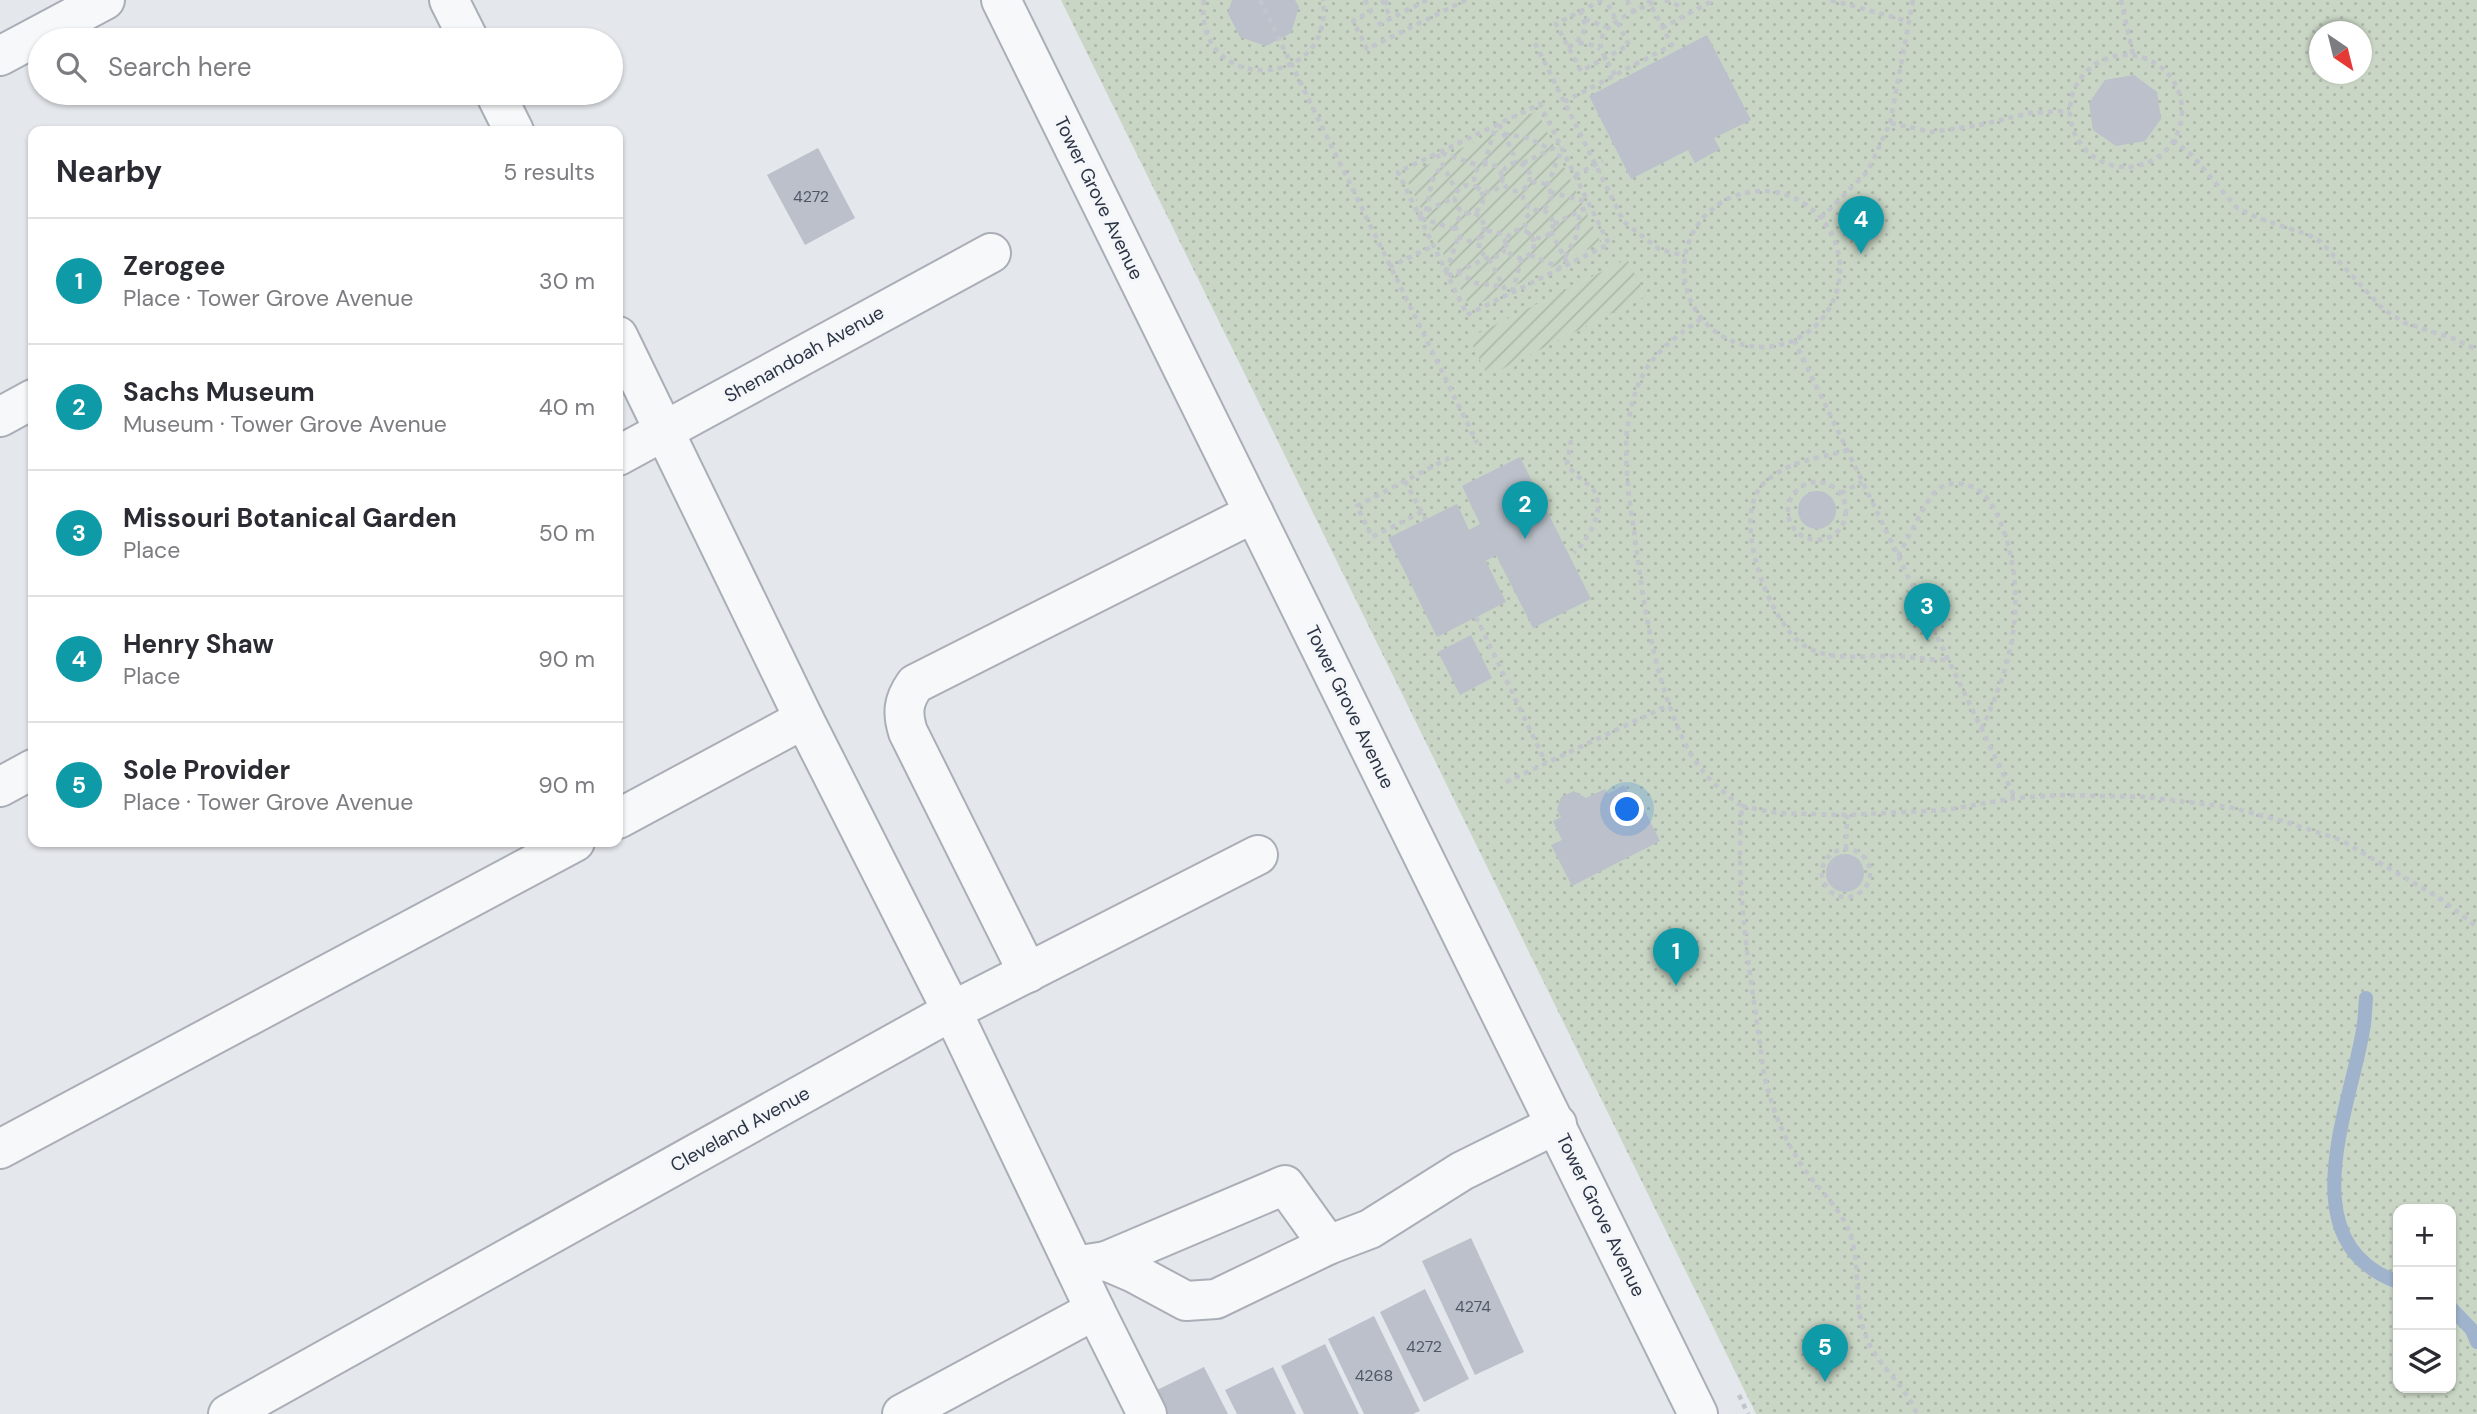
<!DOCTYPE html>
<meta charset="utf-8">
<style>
body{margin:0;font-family:"DM Sans",sans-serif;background:#f7f7f7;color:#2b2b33}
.controls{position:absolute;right:21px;bottom:21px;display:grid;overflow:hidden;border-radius:14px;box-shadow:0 2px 5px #0004}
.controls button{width:63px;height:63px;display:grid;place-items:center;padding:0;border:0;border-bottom:2px solid #e1e1e2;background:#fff;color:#2b2b33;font:35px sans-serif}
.compass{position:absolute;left:2309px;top:21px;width:63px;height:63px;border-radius:50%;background:#fff;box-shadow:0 2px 5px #0004;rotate:145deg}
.you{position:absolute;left:1628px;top:810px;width:24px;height:24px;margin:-18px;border:5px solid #fff;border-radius:50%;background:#1a73e8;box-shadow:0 0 0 10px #1a73e833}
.badge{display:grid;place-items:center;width:46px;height:46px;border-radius:50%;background:#d1495b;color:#fff;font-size:23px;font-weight:700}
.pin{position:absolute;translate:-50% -58px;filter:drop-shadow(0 2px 4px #0008)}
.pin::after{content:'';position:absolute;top:37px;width:24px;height:21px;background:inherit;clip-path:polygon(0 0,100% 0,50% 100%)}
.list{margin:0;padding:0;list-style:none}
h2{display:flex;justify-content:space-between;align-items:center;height:91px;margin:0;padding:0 28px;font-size:30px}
h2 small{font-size:23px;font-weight:400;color:#7c7c81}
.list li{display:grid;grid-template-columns:46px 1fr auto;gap:21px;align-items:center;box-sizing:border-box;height:126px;padding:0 28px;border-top:2px solid #e1e1e2}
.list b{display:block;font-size:26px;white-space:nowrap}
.list p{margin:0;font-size:23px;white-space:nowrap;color:#7c7c81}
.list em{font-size:23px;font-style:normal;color:#7c7c81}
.icon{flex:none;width:38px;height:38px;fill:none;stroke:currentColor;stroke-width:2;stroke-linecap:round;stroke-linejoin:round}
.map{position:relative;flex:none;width:2477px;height:1414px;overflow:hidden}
.search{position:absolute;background:#fff;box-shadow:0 2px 5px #0004;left:28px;top:28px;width:595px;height:77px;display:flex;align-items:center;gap:18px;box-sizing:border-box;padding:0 24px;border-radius:38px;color:#7c7c81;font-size:26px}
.panel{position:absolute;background:#fff;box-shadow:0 2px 5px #0004;left:28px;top:126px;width:595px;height:721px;border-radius:14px}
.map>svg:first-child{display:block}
</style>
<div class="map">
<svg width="2477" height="1414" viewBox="0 0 2477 1414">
<defs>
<pattern id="park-dots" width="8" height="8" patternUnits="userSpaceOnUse" patternTransform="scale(1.75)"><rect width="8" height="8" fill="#c9d6c5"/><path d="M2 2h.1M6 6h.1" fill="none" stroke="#adb8ab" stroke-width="1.8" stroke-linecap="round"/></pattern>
<pattern id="garden-furrows" width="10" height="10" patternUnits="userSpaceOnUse" patternTransform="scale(1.75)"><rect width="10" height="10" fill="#c9d6c5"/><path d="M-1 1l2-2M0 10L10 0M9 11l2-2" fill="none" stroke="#adb8ab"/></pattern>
</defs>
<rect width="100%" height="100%" fill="#e4e7ec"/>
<!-- park -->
<path fill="url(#park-dots)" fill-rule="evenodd" d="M1061,0h1416v1414h-721zM2320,32h42v42h-42zM2398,1209h53v179h-53z"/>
<!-- garden -->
<g fill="url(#garden-furrows)">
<polygon points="1537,111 1601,243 1470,308 1405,176"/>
<polygon points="1627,259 1646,296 1488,376 1469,338"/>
</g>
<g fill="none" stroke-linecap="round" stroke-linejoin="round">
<!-- stream -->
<g stroke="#9fb4cc" stroke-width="14">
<path d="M2366,998c-1,11 -1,22 -3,32 -13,79 -74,213 35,252"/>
<polyline points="2451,1308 2472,1330 2477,1342"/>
</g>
</g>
<!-- building -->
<g fill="#bbc0ca">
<polygon points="1232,0 1295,0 1299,7 1291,33 1266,46 1240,37 1228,13"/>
<polygon points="1707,35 1751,120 1714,138 1720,149 1695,163 1688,150 1631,179 1589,96"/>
<polygon points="2134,75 2157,92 2161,119 2145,141 2116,146 2093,130 2089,103 2105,80"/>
<polygon points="818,148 855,218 805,245 767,175"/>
<polygon points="1520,457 1591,599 1533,628 1496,555 1486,561 1506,602 1437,637 1388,538 1457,504 1469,530 1480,524 1462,486"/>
<circle cx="1817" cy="510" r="19"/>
<polygon points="1471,635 1492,678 1460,695 1438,652"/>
<polygon points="1624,785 1634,804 1640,801 1660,841 1572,886 1551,845 1562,840 1553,821 1561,817 1557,810 1561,797 1574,791 1586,798 1605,789 1608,794"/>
<circle cx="1845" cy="873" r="19"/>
<polygon points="1471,1238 1524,1352 1475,1375 1422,1261"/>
<polygon points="1425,1289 1469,1379 1424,1402 1380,1312"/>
<polygon points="1374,1316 1420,1411 1413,1414 1364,1414 1328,1339"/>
<polygon points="1325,1344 1359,1414 1304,1414 1281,1366"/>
<polygon points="1204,1367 1228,1414 1168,1414 1157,1390"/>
<polygon points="1273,1367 1296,1414 1237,1414 1225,1390"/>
</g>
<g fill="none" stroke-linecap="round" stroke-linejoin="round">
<defs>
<g id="minor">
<polyline points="449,0 469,40"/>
<polyline points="1001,0 1698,1414"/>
<polyline points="0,56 105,0"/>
<polyline points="495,93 514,131"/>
<polyline points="618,336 804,719 952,1011 1095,1310 1147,1414"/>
<polyline points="0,417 33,399"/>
<polyline points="618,456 991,253"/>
<polyline points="0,787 33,769"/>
<polyline points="618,819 804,719"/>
<path d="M1028,973l-120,-241c-6,-19 -5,-31 7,-48l339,-171"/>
<polyline points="0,1149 575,842"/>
<polyline points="1106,1261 1285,1185 1328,1245"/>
<polyline points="1074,1266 1106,1261 1134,1273 1186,1301 1216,1299 1328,1245 1370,1229 1462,1171 1557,1124"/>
<polyline points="228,1414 952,1011 1258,855"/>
<polyline points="902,1414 1095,1310"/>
</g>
</defs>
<!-- minor casing -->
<use href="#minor" stroke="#a9aeb7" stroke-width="42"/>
<!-- path -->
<g stroke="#c2c5cb" stroke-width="4.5" stroke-dasharray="5 5" stroke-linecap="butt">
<path d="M1204,0c-12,95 131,92 119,0"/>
<polyline points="1260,0 1477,443"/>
<polyline points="1365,0 1371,11 1353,21 1367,49 1466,0"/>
<polyline points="1382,0 1391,18"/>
<polyline points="1602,0 1556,24 1581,71 1629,45 1606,0"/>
<polyline points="1627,0 1634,12"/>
<polyline points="1665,0 1682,7"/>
<polyline points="1831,0 1907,21"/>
<polyline points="2121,0 2133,55"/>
<polyline points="1384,4 1392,0"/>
<polyline points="1585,19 1606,27"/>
<polyline points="1378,25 1427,0"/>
<polyline points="1662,28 1710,2 1709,0"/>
<polyline points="1535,43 1624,222 1659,249 1685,256"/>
<polyline points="1579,43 1592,45 1600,49"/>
<path d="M1568,47c16,-7 21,-20 12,-36"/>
<circle cx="2126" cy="111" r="56"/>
<path d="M1615,75c-4,-8 -10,-16 -13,-24 -10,-27 38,-41 56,-51"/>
<polyline points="1564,102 1672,45 1648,0"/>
<polyline points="1890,123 1913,0"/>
<polyline points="1499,124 1517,162"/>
<polyline points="1504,134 1529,138 1550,149"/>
<polyline points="2173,140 2192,155 2236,207 2258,218 2309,235 2321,242 2383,309 2405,323 2455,339 2477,350"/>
<polyline points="1442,153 1480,166"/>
<polyline points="1437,154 1457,192"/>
<circle cx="1516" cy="177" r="14"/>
<polyline points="1523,163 1560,145"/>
<circle cx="1488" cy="178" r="14"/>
<polyline points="1484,164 1496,126"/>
<polyline points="1575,175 1603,161"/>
<circle cx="1537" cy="196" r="14"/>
<circle cx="1469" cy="199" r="14"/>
<polyline points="1547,186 1562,149"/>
<circle cx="1762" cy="269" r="78"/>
<polyline points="1550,192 1588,202 1609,244 1467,315 1398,172 1540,104 1588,202"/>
<circle cx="1539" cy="224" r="14"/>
<polyline points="1426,211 1432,181 1442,164"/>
<circle cx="1470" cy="227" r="14"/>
<polyline points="1418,215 1455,197"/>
<polyline points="1421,218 1457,230"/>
<polyline points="1821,218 1868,171 1890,123 1932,132 1980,125 2030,113 2069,111"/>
<polyline points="1554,224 1590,206"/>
<circle cx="1520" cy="244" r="14"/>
<polyline points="1551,231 1568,265"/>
<polyline points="1530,255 1561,268"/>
<polyline points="1565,257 1576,237 1580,211"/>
<polyline points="1489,259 1508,295"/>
<polyline points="1389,267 1433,246"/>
<polyline points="1446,272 1459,235"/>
<polyline points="1457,272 1476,283 1504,287"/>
<path d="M1448,276l39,-18 13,-2c12,-13 3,-26 -13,-25l-8,9v10l8,8"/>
<polyline points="1512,292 1522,258"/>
<path d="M1701,319c-26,18 -49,34 -62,64 -6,14 -10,32 -12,47 -3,32 2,69 7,101 9,69 19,144 49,208 13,29 33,49 59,67 -8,90 11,180 22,269 8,32 18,61 37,89 12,19 30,35 42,55 22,36 7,81 24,120 12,28 38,46 50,75"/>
<polyline points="1794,340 2015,798"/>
<path d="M1571,440l-4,24c7,11 15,15 24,23 18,19 -3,53 -17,66"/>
<path d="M1848,450c-31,9 -59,10 -84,33 -35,33 5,141 41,163 26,16 61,9 90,10 18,1 35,4 53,4"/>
<polyline points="1405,481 1426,520"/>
<circle cx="1817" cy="511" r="29"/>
<polyline points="1841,493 1862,482"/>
<polyline points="1422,512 1372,537 1357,506 1449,458"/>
<path d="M1898,556c9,-15 28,-56 38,-65 10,-9 22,-9 34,-5 16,5 24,21 30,35 29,73 14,139 -18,207"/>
<polyline points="1476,617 1546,763"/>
<polyline points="1506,782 1669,705"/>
<polyline points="1742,806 1777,813 1847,815 1945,810 2015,798 2062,795 2146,797 2229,807 2286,822 2341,840 2441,899 2477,927"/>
<circle cx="1846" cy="873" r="24"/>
<polyline points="1846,849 1847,815"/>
<polyline points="1739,1395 1748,1414"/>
</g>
<!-- minor -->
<use href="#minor" stroke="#f7f8fa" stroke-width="38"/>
</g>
<g text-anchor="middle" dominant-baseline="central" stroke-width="6" stroke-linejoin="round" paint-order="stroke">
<!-- number labels -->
<g font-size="16" fill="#4f5766">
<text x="811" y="196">4272</text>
<text x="1473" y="1306">4274</text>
<text x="1424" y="1346">4272</text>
<text x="1374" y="1375">4268</text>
</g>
<!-- street labels -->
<g font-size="19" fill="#2b3445" stroke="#f4f6f9">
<text transform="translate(1099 198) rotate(64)">Tower Grove Avenue</text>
<text transform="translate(804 354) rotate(-29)">Shenandoah Avenue</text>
<text transform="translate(1350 707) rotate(64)">Tower Grove Avenue</text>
<text transform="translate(740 1129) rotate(-29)">Cleveland Avenue</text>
<text transform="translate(1601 1215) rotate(64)">Tower Grove Avenue</text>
</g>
</g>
</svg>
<div class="controls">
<button>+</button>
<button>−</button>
<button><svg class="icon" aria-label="layers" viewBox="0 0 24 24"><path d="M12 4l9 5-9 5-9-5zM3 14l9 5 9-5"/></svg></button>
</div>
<svg class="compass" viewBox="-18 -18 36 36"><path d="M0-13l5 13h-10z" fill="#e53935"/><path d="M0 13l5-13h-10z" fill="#7c7c81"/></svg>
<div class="you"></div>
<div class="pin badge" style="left:1676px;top:986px;background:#0f9aa8">1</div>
<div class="pin badge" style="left:1525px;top:539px;background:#0f9aa8">2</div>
<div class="pin badge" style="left:1927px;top:641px;background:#0f9aa8">3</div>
<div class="pin badge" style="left:1861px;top:254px;background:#0f9aa8">4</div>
<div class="pin badge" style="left:1825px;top:1382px;background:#0f9aa8">5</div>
<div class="search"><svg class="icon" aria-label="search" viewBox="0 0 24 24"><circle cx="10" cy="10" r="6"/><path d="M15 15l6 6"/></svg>Search here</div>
<section class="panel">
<h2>Nearby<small>5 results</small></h2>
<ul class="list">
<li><span class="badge" style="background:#0f9aa8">1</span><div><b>Zerogee</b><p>Place · Tower Grove Avenue</p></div><em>30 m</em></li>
<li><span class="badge" style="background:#0f9aa8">2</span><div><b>Sachs Museum</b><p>Museum · Tower Grove Avenue</p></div><em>40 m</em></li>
<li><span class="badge" style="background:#0f9aa8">3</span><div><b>Missouri Botanical Garden</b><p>Place</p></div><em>50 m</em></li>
<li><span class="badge" style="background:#0f9aa8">4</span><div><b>Henry Shaw</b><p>Place</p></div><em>90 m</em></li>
<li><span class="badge" style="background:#0f9aa8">5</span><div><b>Sole Provider</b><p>Place · Tower Grove Avenue</p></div><em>90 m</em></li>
</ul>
</section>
</div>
